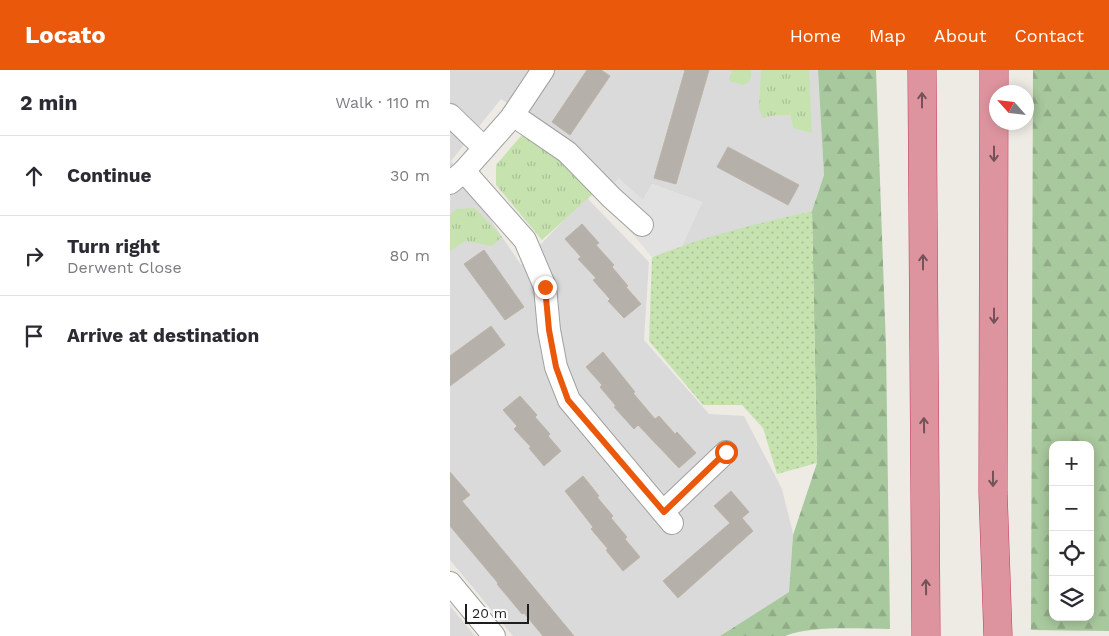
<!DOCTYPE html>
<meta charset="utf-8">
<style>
body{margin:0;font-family:"Work Sans",sans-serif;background:#f7f7f7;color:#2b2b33}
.controls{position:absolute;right:15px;bottom:15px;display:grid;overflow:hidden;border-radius:10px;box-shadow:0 2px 12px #0003}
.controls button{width:45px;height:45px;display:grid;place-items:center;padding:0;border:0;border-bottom:1px solid #e1e1e2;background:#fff;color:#2b2b33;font:25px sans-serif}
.compass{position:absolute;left:539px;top:15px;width:45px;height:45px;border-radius:50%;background:#fff;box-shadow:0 2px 12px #0003;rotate:297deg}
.scale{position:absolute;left:15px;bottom:12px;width:64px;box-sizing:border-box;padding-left:5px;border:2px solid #1d1d1d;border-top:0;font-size:14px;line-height:18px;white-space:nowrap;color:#1d1d1d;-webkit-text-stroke:4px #fff;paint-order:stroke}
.stop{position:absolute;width:15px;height:15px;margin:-11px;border:4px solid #ea580c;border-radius:50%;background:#fff}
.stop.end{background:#ea580c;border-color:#fff;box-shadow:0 1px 5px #0008}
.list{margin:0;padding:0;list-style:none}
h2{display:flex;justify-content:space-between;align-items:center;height:65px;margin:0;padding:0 20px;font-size:21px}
h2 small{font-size:16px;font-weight:400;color:#7c7c81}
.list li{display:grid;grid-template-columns:32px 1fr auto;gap:15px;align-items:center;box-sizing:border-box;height:80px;padding:0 20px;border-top:1px solid #e1e1e2}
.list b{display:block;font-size:19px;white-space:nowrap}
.list p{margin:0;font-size:16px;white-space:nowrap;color:#7c7c81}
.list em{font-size:16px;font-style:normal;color:#7c7c81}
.icon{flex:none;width:28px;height:28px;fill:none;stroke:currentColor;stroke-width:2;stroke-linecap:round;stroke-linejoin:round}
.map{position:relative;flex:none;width:659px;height:566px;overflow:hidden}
header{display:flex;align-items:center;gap:30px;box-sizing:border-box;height:70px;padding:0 25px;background:#ea580c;color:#fff}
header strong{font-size:24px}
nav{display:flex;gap:28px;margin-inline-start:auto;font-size:18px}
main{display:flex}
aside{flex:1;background:#fff}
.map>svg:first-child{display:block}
</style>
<header>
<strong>Locato</strong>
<nav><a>Home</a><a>Map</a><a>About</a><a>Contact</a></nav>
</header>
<main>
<aside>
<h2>2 min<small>Walk · 110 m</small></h2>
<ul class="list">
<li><svg class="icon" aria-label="ahead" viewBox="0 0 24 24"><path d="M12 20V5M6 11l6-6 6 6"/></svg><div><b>Continue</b></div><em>30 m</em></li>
<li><svg class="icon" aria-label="right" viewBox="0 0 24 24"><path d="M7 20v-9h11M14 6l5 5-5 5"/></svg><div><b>Turn right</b><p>Derwent Close</p></div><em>80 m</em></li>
<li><svg class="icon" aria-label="arrive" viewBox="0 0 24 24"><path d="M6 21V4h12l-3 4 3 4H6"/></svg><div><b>Arrive at destination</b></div></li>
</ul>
</aside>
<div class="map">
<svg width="659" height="566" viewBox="0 0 659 566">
<defs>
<pattern id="grass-tufts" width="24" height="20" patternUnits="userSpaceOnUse" patternTransform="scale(1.25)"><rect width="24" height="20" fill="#c6e2af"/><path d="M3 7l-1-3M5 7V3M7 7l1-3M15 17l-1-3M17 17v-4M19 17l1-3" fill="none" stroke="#aac196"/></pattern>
<pattern id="forest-firs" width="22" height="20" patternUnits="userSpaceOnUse" patternTransform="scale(1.25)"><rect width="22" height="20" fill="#a8c89d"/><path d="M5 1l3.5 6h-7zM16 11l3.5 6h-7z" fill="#90ab87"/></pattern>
<pattern id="garden-dots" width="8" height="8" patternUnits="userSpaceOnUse" patternTransform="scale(1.25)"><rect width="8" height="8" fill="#c6e2af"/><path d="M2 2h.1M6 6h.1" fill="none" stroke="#aac196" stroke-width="1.8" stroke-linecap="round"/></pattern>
</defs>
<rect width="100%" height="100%" fill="#edebe4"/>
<!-- residential -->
<g fill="#dbdada">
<polygon points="0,0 368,0 374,105 362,141 232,176 252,132 202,114 193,130 158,119 126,80 51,29 1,91 71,195 136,127 199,192 194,270 259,344 294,346 332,419 343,463 339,522 270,566 63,566 0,490"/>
<polygon points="0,536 25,566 0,566"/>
</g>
<!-- grass -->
<g fill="url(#grass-tufts)">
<polygon points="282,0 301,0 301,7 298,13 293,15 279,11"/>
<polygon points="311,0 359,0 362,63 343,58 341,45 326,45 313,48 309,39"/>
<polygon points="81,65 111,86 144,123 92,170 46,115 46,95 71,66"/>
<polygon points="25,138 52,167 42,176 15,171 0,181 0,145 6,139"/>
</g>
<!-- forest -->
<g fill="url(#forest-firs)" fill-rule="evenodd">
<path d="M368,0h58l10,277 4,282c-31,0 -77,-4 -105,7h-65l69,-44 4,-57 24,-72 -5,-252 12,-36z"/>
<path d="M583,0h76v561l-78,-1zM603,375h37v172h-37z"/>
</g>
<!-- garden -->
<path fill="url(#garden-dots)" d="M362,141l5,252 -40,11 -14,-46 -21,-23h-39l-54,-64 3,-84c51,-20 106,-34 160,-46z"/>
<!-- parking -->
<polygon fill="#e1e1e1" points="169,108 193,130 202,114 252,132 232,176 202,187 149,124 158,119"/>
<!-- building -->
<g fill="#b6b0aa" stroke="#bdb3a8">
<polygon points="137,0 151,0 160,6 120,65 102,52"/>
<polygon points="235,0 259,0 226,114 204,108"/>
<polygon points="278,77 349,115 338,135 267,97"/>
<polygon points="132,154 149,173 146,175 164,195 162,197 178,216 176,217 191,234 174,248 158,231 160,229 143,210 146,208 128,189 131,187 115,169"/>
<polygon points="34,180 74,237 55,250 14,194"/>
<polygon points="41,256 55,275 0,316 0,286"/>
<polygon points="153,282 185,322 183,323 205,349 209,346 225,364 227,362 246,383 229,398 188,355 184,359 164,337 166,336 150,317 152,315 136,297"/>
<polygon points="70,326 87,345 85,347 100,364 98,366 111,381 94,396 79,378 81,377 64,359 67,356 53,340"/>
<polygon points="0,402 20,425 12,431 124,566 93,566 74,543 72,544 47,514 48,513 0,456"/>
<polygon points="133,406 149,426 147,427 163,446 161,448 177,467 175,469 190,487 173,501 156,480 158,479 141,459 143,457 115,421"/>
<polygon points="281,421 299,442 292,448 303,461 228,528 213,511 280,453 264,436"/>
</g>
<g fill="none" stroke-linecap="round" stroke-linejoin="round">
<defs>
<g id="minor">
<polyline points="0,45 34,78"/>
<polyline points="63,45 117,82 162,128 192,155"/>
<polyline points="14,101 75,170 95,217 99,260 106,297 119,330 222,453"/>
<polyline points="0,113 14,101 61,48 93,0"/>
<polyline points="213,442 276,382"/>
<polyline points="0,513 44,566"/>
</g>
<g id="highway">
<polyline points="472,0 476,566"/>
<polyline points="544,0 543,422 548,566"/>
</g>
</defs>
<!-- minor casing -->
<use href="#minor" stroke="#a1a1a1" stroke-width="24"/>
<!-- highway casing -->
<use href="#highway" stroke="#c63761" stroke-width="29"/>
<!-- minor -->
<use href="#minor" stroke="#fff" stroke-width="22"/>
<!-- highway -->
<use href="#highway" stroke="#dd949e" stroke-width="28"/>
</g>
<!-- one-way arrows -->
<defs><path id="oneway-shaft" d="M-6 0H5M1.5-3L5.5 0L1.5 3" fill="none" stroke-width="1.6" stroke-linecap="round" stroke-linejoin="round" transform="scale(1.25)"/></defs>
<g stroke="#735357">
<use href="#oneway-shaft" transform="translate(472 30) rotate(-90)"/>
<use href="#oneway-shaft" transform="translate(544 84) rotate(90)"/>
<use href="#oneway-shaft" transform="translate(473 192) rotate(-90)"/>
<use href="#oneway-shaft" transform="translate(544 246) rotate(90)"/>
<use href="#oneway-shaft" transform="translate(474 355) rotate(-91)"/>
<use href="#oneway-shaft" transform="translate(543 409) rotate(90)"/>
<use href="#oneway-shaft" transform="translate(476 517) rotate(-91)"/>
</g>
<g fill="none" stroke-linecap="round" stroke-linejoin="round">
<!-- route -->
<polyline stroke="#ea580c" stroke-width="6" points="95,217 99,260 106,297 118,330 214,442 276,382"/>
</g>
</svg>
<div class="controls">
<button>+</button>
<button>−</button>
<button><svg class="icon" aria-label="locate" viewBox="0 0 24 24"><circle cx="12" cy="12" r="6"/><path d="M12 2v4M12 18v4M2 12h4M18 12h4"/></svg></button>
<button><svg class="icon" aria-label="layers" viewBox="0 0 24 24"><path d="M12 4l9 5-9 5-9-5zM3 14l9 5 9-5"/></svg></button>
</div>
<svg class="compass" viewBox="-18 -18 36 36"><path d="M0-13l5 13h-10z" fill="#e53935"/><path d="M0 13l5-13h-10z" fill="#7c7c81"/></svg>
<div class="scale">20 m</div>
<div class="stop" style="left:276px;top:382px"></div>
<div class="stop end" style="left:95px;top:217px"></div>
</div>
</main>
